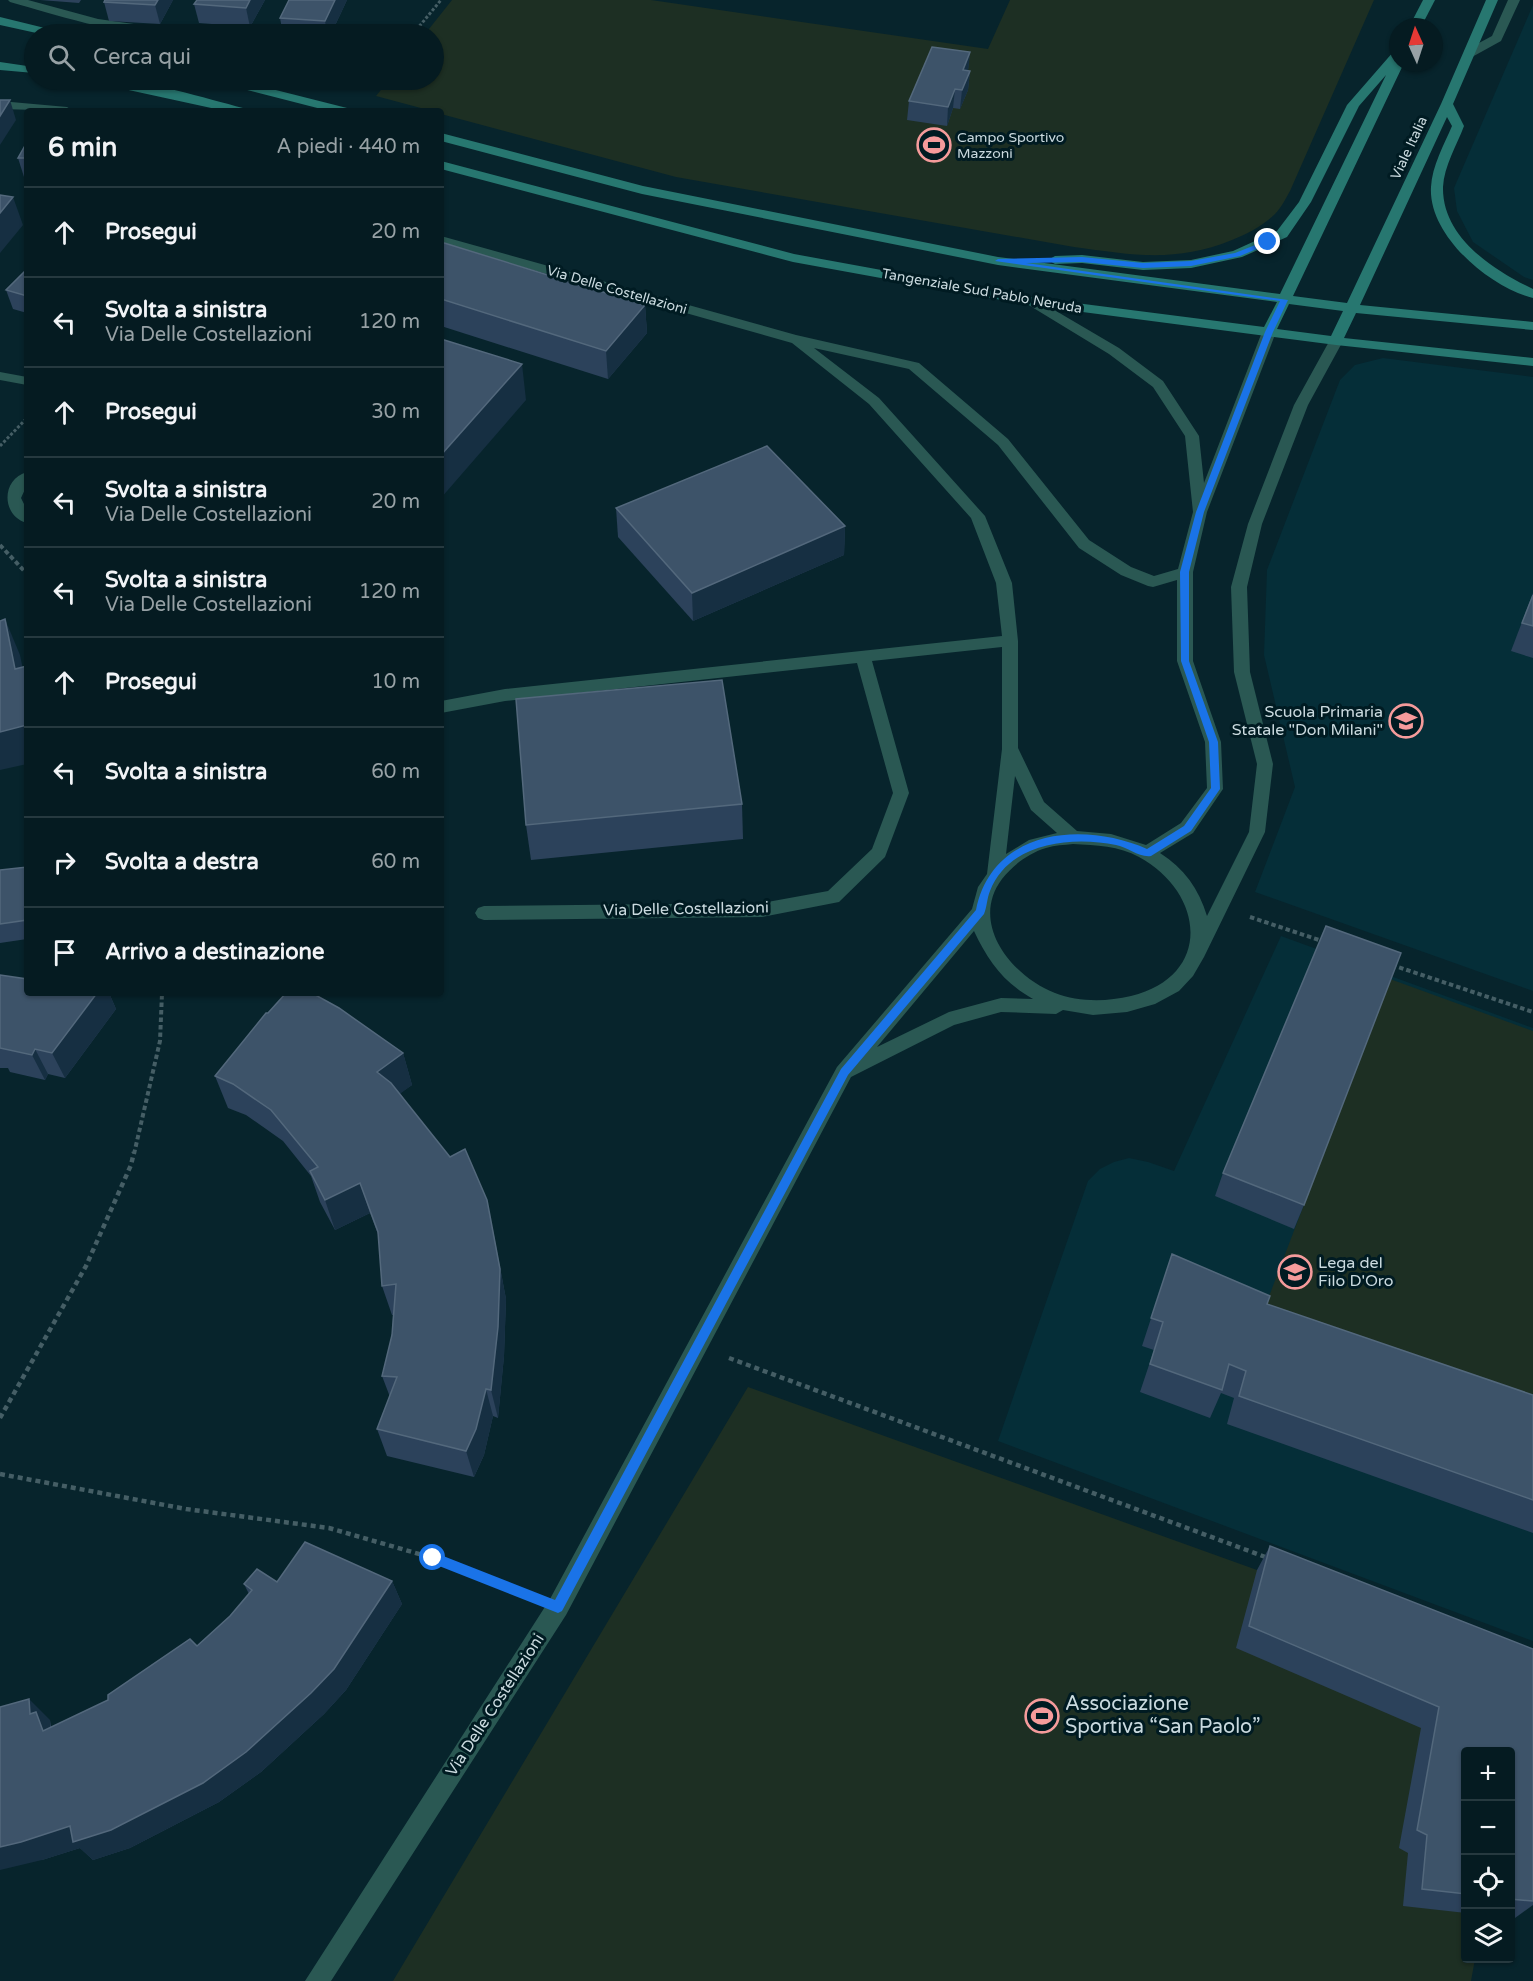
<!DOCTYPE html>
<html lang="it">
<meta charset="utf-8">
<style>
body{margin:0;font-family:"Varela Round",sans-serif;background:#0e242a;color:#f1f3f6}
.controls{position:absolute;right:18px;bottom:18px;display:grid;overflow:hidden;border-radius:6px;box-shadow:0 2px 4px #0004}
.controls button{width:54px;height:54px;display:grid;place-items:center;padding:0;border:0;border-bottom:2px solid #26393f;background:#051b21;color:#f1f3f6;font:30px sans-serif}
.compass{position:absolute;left:1389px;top:18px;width:54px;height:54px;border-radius:50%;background:#051b21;box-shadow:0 2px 4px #0004;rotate:357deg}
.stop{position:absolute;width:18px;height:18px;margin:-14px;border:4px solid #1a73e8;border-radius:50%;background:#fff}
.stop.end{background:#1a73e8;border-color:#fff;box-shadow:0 2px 6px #0008}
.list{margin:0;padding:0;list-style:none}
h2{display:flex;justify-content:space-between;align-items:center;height:78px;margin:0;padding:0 24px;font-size:26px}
h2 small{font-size:20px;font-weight:400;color:#97a1a5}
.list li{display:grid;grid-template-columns:39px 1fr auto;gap:18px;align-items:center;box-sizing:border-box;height:90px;padding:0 24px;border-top:2px solid #26393f}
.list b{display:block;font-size:22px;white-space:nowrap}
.list p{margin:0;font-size:20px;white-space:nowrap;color:#97a1a5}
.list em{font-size:20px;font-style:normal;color:#97a1a5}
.icon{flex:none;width:33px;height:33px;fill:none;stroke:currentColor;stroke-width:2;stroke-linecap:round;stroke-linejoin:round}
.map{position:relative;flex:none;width:1533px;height:1981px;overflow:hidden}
.search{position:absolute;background:#051b21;box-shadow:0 2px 4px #0004;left:24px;top:24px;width:420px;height:66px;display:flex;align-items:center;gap:15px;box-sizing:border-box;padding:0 21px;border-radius:33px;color:#97a1a5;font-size:22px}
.panel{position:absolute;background:#051b21;box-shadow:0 2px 4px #0004;left:24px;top:108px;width:420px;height:888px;border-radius:6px}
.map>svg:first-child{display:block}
</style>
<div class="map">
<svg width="1533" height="1981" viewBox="0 0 1533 1981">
<rect width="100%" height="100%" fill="#07242c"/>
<!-- built -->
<g fill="#052e38">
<polygon points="1533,5 1533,280 1524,277 1473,242 1457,211 1454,188"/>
<polygon points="1383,358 1533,377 1533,991 1255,892 1295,787 1264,655 1267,570 1340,380 1355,365"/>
<polygon points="1281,936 1533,1028 1533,1641 998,1441 1088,1181 1100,1169 1114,1162 1129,1158 1148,1162 1174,1171"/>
</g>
<!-- green -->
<g fill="#1d2f23">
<path d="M452,0h199l337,49 22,-49h364l-84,191c-4,7 -9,17 -15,23 -12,12 -28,20 -43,26 -57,23 -99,15 -158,7l-398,-70 -235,-63v-3h-9l-56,-15 13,-16h45v-46h-9z"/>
<polygon points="1390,979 1533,1031 1533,1407 1263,1312"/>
<polygon points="748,1387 1257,1570 1533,1680 1510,1918 1510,1752 1466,1752 1466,1958 1475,1959 1471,1981 393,1981"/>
</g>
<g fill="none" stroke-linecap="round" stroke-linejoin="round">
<!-- path-far2 -->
<g stroke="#455e65" stroke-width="3" stroke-dasharray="3 2" stroke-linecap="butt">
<polyline points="413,34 441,0"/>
<polyline points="0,446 27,418"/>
</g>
<!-- path-far1 -->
<g stroke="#455e65" stroke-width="4" stroke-dasharray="4.5 3" stroke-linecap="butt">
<polyline points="0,545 27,574"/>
<polyline points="1250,917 1322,941"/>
<polyline points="1392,965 1533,1012"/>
<polyline points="134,1154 160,1041 162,993"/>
</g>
<!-- path -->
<g stroke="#455e65" stroke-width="4.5" stroke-dasharray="5 4" stroke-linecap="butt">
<polyline points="729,1358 1268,1558"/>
<polyline points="0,1418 86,1266 131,1165 134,1152"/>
<polyline points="0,1474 186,1509 329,1528 433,1558 524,1594"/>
</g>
<!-- street -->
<g fill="#2a5853" fill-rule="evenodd">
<path d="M8,0h20l70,19 79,11 6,4c-52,6 -122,-18 -173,-32z"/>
<polygon points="1508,0 1520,0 1501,41 1472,57 1464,57 1464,51 1492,36"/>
<polygon points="0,101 67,107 73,111 0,109"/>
<path d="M441,236l355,99 123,28 89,76 81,101 42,27 23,9 24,-7 15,-57 -8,-76 -32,-49 -44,-33 -87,-53 7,-4 5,1 85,50 44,33 36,55 5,47 58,-151 7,-4 5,1 2,3 -69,180 -14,60v89l28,81 2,47 -30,44 -33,20c24,15 39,36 47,63l42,-84 8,-68 -23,-92 -3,-85 17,-63 46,-119 37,-67h10l2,3 -35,64 -46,119 -15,63 3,85 23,92 -8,68 -61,125 -11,19 -14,15 -24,13 -28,8 -34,3 -30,-5 -7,4 -55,-2 -47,13 -103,52 -285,538 -235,366h-26l245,-382 287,-532 135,-158 6,-22 9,-13 15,-125v-102l-130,14 37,132 -24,64 -46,45 -77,15 -278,3 -6,-2 -3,-5 3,-5 6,-2 278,-3 66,-12 44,-42 21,-56 -36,-130 -352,38 -64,12v-12l64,-12 497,-53 -6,-53 -25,-65 -102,-114 -77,-61 -351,-99zM814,348l95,21 89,76 81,103 42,27 27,11 5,1 24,-7v81l28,81 2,46 -26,35 -35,22 -35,-11 -34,-3 -33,-29 -26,-54v-107l-6,-58 -27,-67 -106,-118zM1015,776l16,34 26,23 -28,7 -23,14zM1073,844c23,1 46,2 66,13 66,36 74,119 -8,139 -25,6 -53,6 -76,-3 -44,-17 -86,-70 -53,-114 11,-14 27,-26 44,-31 9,-3 18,-3 27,-4zM974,931c14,30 30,52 59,68l-32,-1 -52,14 -72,35z"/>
<polygon points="0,372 27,377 27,385 0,380"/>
<path d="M27,472v13l-6,13 6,12v13c-26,-7 -26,-44 0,-51z"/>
</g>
<!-- secondary -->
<g fill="#277770" fill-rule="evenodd">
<polygon points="1423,0 1435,0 1421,27 1409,27"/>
<path d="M1486,0h12l-45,104 11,22c-7,19 -20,40 -21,61 -1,50 50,83 90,102v9c-44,-11 -105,-63 -102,-111 1,-21 13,-42 21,-61l-5,-9 -87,188 173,17v8l-177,-17 -12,25 189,20v8l-197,-21 -307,-40 -236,-43 -352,-93v-8l353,93 235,43 235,30 13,-25 -279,-37 -356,-71 -201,-53v-8l202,53 355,71 282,37 106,-219 -27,31 -48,96 -24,35 -45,20 -51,11 -48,2 -61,-7 -27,1 -7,-4 7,-4 27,-1 61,7 48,-2 42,-9 44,-20 22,-29 48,-97 47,-54 4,-1v13h6l-111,233 54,7 94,-199zM1289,304l54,7 -12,25 -54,-7z"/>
<polygon points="0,17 57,31 59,34 41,34 0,25"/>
<polygon points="0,62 34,67 34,73 0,70"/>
<path d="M95,80c39,-4 109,18 148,28l2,3h-20l-124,-27z"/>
<polygon points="218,80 236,80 347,108 349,111 329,111 220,83"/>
</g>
</g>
<!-- wall -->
<g fill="#2c425b">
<polygon points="40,0 81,0 79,3"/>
<polygon points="173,0 160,24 109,21 104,2"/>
<polygon points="197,0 265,0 250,27 199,23 194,4"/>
<polygon points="347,0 331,34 283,34 280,18"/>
<polygon points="970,52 968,70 970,71 968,90 960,109 953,108 947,126 907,120 909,101"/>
<polygon points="27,142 27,177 24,177 18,158"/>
<polygon points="441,242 645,305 647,333 608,379 441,326"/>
<polygon points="27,269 27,313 13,309 6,290"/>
<polygon points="616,508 845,526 844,555 693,621 618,537"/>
<polygon points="1533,593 1533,658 1511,651"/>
<polygon points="742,804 743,839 531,860 526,825"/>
<polygon points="27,867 27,939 0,943 0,870"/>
<polygon points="0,975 27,993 109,993 116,1009 65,1078 48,1074 45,1080 10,1072 8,1068 0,1068"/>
<polygon points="403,1053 412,1085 400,1093 493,1230 506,1299 504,1356 498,1418 493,1416 484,1455 474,1477 387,1456 377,1429 390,1397 382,1376 392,1335 393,1315 392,1315 382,1286 379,1237 370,1213 335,1230 320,1202 311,1176 283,1141 246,1115 228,1108 215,1076"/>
<polygon points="1223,1173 1304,1205 1294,1229 1215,1196"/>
<polygon points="1172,1254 1267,1304 1533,1395 1533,1533 1227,1424 1234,1398 1221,1393 1210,1418 1140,1392 1154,1350 1142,1346"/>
<polygon points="1270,1546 1533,1649 1533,1905 1515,1918 1510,1918 1510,1752 1466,1752 1466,1913 1403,1906 1408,1853 1399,1848 1421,1728 1236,1648 1257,1570"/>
<polygon points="392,1581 402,1604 346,1690 324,1714 261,1772 219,1802 130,1848 93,1860 80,1848 42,1860 50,1720 51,1727 108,1700 197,1646 230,1616 249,1594 244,1584 277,1582"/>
</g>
<!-- shaded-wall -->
<g fill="#162f42">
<polygon points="158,0 173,0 160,24 155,5"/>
<polygon points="250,0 265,0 250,27 246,8"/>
<polygon points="335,0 347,0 331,34 327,34 325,21"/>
<polygon points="970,52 968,72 963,70"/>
<polygon points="970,71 968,90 960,109 962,90"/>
<polygon points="955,89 953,108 947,126 948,107"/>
<polygon points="10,100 16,120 0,145 0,116"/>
<polygon points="13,197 23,225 0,253 0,213"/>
<polygon points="645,305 647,333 608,379 606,351"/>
<polygon points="522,364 526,400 441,498 441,455"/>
<polygon points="845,526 844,555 693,621 692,593"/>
<polygon points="5,619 20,655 27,689 15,669"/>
<polygon points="27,725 27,764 0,770 0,732"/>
<polygon points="97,993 109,993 116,1009 65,1078 52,1053"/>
<polygon points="35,1049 48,1074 45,1080 32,1055"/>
<polygon points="403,1053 412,1085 386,1104 377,1072"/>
<polygon points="360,1183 370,1213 335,1230 325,1200"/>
<polygon points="487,1200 506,1299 504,1356 498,1418 491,1390"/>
<polygon points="486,1389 493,1416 484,1455 474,1477 466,1451"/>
<polygon points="392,1581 402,1604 346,1690 324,1714 261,1772 219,1802 130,1848 93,1860 80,1848 42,1860 0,1870 0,1847 70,1826"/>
<polygon points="29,1699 50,1720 50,1727 57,1733 43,1731 30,1714"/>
</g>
<!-- building -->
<g fill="#3d5369" stroke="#53687c" stroke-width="1.5">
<polygon points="105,0 158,0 155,5 104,2"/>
<polygon points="197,0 250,0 246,8 194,4"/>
<polygon points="289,0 335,0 325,21 280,18"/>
<polygon points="932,47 970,52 963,70 970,71 962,90 955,89 948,107 909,101"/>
<polygon points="0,100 10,100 0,116"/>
<polygon points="27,142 27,158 18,158"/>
<polygon points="0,195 13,197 0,213"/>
<polygon points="441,242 645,305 606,351 441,299"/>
<polygon points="27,269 27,296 6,290"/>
<polygon points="441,339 522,364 441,455"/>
<polygon points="767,446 845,526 692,593 616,508"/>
<polygon points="1533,595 1533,626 1522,623"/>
<polygon points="5,619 15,669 27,666 27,725 0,732 0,621"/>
<polygon points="722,680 742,804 526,825 516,699"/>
<polygon points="27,867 27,920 0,924 0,870"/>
<polygon points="1326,926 1401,953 1304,1205 1223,1173"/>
<polygon points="0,975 27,979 27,993 97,993 52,1053 35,1049 32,1055 0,1048"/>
<polygon points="286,993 312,993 339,1008 403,1053 377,1072 391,1083 450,1157 465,1149 487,1200 500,1269 498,1327 491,1390 486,1389 476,1429 466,1451 377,1429 397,1377 382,1376 392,1335 396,1284 382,1286 378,1232 360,1183 325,1200 310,1171 318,1167 271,1110 233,1084 215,1076 266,1013 268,1013"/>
<polygon points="1172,1254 1270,1296 1267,1304 1533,1395 1533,1500 1239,1396 1246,1371 1229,1364 1222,1390 1150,1364 1163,1322 1151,1318"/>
<polygon points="305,1542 392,1581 334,1669 311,1693 246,1752 203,1783 111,1830 73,1842 70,1826 21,1842 0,1847 0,1707 29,1699 30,1714 36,1712 43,1731 108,1700 108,1695 190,1639 197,1646 230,1616 252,1590 244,1584 257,1569 277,1582"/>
<polygon points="1270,1546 1533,1649 1533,1901 1510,1899 1510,1752 1466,1752 1466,1894 1422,1889 1427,1835 1417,1830 1439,1707 1249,1626"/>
</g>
<!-- route -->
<path fill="#1a73e8" d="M1268,240l3,3 -31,13 -49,10 -48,2 -61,-6 -56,1 262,37 -15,32 -69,180 -15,60v89l29,81 2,47 -29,42 -40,25c-11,2 -24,-9 -35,-11 -44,-9 -107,-3 -126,46 -3,7 -3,16 -6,23l-136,161 -286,536 -4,2 -129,-51 -2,-4 6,-6 122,48 286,-531 135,-159c16,-81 107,-89 171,-61l37,-23 27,-38 -2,-46 -28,-81 -1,-89 16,-60 69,-180 15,-31 -285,-40 3,-2 84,-2 61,6 48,-2 44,-8z"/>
<!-- icons -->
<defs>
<symbol id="stadium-ring" viewBox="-11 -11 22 22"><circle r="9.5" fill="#001b22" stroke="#f59b9b" stroke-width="1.5"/><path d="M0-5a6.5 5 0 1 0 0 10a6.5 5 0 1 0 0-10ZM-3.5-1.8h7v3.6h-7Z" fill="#f59b9b"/></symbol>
<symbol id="school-ring" viewBox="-11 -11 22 22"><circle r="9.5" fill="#001b22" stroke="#f59b9b" stroke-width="1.5"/><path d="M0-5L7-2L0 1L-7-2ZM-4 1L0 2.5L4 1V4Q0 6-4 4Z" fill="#f59b9b"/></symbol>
</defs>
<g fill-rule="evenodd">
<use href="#stadium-ring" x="915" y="126" width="38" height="38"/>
<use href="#school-ring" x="1387" y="702" width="38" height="38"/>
<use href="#school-ring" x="1276" y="1253" width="38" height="38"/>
<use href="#stadium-ring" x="1023" y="1697" width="38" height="38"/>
</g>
<g text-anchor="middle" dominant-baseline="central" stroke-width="6" stroke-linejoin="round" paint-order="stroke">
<!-- far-poi labels -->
<g font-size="14" fill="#cadadf" stroke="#001b22" text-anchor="start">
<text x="957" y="137">Campo Sportivo<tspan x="957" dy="16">Mazzoni</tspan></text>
</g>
<!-- far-street labels -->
<g font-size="14" fill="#cadadf" stroke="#001b22">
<text transform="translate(1409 148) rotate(-65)">Viale Italia</text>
<text transform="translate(617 290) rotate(16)">Via Delle Costellazioni</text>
<text transform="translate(982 291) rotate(10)">Tangenziale Sud Pablo Neruda</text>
</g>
<!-- poi labels -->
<g font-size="16" fill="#cadadf" stroke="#001b22" text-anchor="end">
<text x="1383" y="712">Scuola Primaria<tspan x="1383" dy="18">Statale "Don Milani"</tspan></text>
<text x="1318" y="1263" text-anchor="start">Lega del<tspan x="1318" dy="18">Filo D'Oro</tspan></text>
</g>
<!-- street labels -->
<g font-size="16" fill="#cadadf" stroke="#001b22">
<text transform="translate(686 909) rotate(-1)">Via Delle Costellazioni</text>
<text transform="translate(495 1705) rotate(-57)">Via Delle Costellazioni</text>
</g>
<!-- near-poi labels -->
<g font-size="20" fill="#cadadf" stroke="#001b22" text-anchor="start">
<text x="1065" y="1704">Associazione<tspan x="1065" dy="23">Sportiva “San Paolo”</tspan></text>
</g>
</g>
</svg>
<div class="controls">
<button>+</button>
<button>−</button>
<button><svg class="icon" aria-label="locate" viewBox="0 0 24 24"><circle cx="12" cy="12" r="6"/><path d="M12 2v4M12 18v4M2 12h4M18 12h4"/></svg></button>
<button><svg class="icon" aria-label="layers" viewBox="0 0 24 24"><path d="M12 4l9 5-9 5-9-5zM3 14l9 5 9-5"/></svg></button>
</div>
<svg class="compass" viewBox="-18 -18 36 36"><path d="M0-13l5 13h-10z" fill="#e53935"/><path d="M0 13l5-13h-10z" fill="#97a1a5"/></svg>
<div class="stop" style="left:433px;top:1558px"></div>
<div class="stop end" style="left:1268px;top:242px"></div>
<div class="search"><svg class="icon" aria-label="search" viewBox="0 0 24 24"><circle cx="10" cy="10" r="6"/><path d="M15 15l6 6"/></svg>Cerca qui</div>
<section class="panel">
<h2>6 min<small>A piedi · 440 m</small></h2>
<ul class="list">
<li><svg class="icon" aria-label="ahead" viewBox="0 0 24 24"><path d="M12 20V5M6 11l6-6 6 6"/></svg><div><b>Prosegui</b></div><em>20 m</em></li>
<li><svg class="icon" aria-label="left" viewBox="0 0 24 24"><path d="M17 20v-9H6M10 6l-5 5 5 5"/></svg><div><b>Svolta a sinistra</b><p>Via Delle Costellazioni</p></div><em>120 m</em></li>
<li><svg class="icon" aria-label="ahead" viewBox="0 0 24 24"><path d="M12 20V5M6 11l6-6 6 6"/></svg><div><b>Prosegui</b></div><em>30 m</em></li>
<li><svg class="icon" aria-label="left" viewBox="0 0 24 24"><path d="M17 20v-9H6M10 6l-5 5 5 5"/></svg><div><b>Svolta a sinistra</b><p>Via Delle Costellazioni</p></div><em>20 m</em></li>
<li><svg class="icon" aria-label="left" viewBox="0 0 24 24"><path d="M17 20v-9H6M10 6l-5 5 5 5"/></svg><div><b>Svolta a sinistra</b><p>Via Delle Costellazioni</p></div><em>120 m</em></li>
<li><svg class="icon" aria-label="ahead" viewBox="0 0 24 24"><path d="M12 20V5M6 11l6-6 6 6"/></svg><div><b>Prosegui</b></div><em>10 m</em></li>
<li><svg class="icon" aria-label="left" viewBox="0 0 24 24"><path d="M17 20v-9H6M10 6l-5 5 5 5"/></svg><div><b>Svolta a sinistra</b></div><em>60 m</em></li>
<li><svg class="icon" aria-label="right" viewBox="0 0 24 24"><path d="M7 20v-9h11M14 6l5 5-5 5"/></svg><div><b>Svolta a destra</b></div><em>60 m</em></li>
<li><svg class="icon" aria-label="arrive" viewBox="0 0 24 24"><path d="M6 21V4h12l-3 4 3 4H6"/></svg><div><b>Arrivo a destinazione</b></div></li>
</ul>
</section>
</div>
